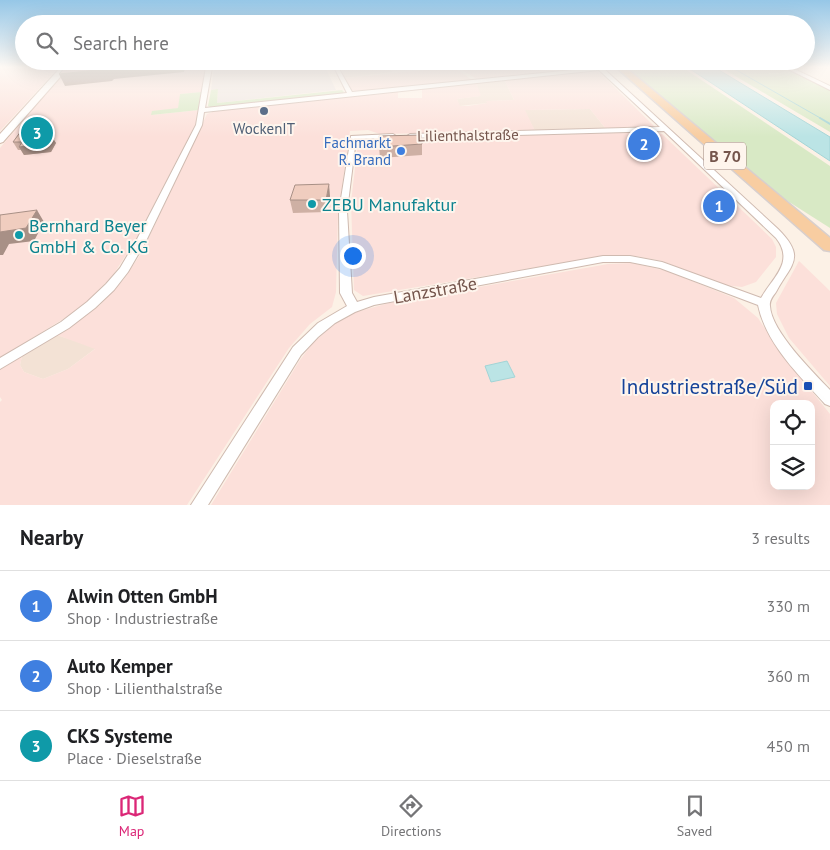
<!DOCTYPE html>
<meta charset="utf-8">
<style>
body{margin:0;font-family:"PT Sans",sans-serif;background:#f2f2f2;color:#202124}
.controls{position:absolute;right:15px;bottom:15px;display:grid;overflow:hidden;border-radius:10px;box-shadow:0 5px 20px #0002}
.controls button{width:45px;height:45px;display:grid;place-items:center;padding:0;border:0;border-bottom:1px solid #e0e0e0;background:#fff;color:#202124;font:25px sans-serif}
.you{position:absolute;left:352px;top:255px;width:18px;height:18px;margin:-12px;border:4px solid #fff;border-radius:50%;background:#1a73e8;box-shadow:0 0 0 8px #1a73e833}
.badge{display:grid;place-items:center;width:32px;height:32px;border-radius:50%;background:#db2777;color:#fff;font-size:16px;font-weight:700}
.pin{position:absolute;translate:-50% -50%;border:2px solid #fff;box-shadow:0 1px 5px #0006}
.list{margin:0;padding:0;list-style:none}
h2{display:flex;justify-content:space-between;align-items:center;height:65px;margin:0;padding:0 20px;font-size:21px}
h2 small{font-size:16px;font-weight:400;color:#757577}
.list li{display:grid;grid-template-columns:32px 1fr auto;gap:15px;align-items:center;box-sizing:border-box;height:70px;padding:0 20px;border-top:1px solid #e0e0e0}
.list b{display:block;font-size:19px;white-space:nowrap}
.list p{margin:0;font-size:16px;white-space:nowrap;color:#757577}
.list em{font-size:16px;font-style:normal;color:#757577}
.icon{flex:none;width:28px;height:28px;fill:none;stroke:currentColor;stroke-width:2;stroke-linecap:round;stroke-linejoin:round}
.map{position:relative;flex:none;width:830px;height:505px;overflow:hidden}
.search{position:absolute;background:#fff;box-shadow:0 5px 20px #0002;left:15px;right:15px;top:15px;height:55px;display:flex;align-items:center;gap:12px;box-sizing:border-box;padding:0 18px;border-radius:28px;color:#757577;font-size:19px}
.sheet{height:275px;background:#fff}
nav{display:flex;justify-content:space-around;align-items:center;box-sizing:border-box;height:70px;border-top:1px solid #e0e0e0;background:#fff;font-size:14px;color:#757577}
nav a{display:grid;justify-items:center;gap:2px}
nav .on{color:#db2777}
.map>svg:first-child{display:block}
</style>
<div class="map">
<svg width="830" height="505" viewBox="0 0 830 505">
<rect width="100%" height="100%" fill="#fcf1e6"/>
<!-- residential -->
<g fill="#f3e2d5">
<polygon points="340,67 386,67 393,72 345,78"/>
<polygon points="504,79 514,100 487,101 487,103 459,106 457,99 480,96 476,82"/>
<polygon points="590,109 606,129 535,131 524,110"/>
<polygon points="57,335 96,348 68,369 43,379 24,372 20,365 22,356"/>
</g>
<!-- commercial -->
<g fill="#fce0da" fill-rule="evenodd">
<polygon points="0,67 59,67 0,131"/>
<polygon points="69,67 206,67 202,92 181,94 178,108 151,115 199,110 195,125 135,241 113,275 88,301 68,316 0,358 0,148"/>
<polygon points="454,67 472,80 356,91 351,90 345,78"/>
<polygon points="458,67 592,67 478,80"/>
<polygon points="593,70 598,71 655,127 606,129 590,109 525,110 535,131 380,134 368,130 350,131 338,214 336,292 332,307 310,324 289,348 187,505 0,505 0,402 2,400 0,397 0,368 22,356 20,365 24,372 43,379 68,369 95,349 57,335 100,305 124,279 142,252 207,114 215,111 398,91 398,98 422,98 422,88 476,82 481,96 457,99 460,106 468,106 487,103 486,101 514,100 504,79"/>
<polygon points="656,132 662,134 772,239 776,247 776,257 756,282 742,287 723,285 662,261 636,256 612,255 363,296 354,290 351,202 358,143 360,140"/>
<polygon points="799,261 830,291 830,386 789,338 777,314 776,303"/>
<path d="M632,263l35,8 67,27 24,20 23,35 49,61v91h-619l89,-145 12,-16 23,-21 18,-10 36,-10 219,-39zM774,404h37v82h-37z"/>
</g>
<!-- industrial -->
<polygon fill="#ece4e0" points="214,67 325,67 336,90 217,103 218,89 211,90"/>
<!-- green -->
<g fill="#d8e9c5">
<polygon points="626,67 682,67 830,166 830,228 786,200"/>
<polygon points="720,67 785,67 830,89 830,132"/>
<polygon points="218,89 217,103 342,90 344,92 341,94 210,107 208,106 211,90"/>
<polygon points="202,92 199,110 151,115 152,111 178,108 180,94"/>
</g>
<!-- water -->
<g fill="#bbe4e5" stroke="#a2d4d6">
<polygon points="687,67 714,67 830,137 830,161"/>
<polygon points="507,361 515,377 491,382 485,366"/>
</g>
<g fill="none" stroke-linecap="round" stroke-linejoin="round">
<!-- stream-far1 -->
<polyline stroke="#a2d4d6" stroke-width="1" points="731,67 822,119"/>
<!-- stream -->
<polyline stroke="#a2d4d6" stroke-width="2" points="820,118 830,124"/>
<defs>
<g id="street">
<path d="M206,67h6l-7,41 142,-15 -13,-26h4l14,25 250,-25 176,162c29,29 13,35 -2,63 -3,4 -7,9 -6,14 1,25 43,66 60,84v16l-5,-2c-25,-28 -59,-60 -67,-99l-98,-37 -30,-6h-27l-229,43 -19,7 -20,11 -17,14 -17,18 -93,150h-17l102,-158 25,-24 29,-17 -7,-13 -1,-82 12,-75 42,-2 3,2 -3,2 -37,1 -9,72 5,82 5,9 17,-5 229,-41h27l32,6 99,36c12,-21 34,-36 15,-60l-112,-107 -254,7 -3,-2 3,-2 250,-7 -61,-57 -395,42 -2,13 -56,116 -18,31 -14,18 -19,18 -26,20 -69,41v-11l61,-36 26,-20 19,-18 14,-16 16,-27 60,-116z"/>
<polygon points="784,67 790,67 830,86 830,90"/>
</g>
<polygon id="secondary" points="61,67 69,67 3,142 0,143 0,134"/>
<polygon id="primary" points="616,67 625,67 830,238 830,251 824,250"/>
</defs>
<!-- street casing -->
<use href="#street" stroke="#cfbab0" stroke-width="2"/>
<!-- secondary casing -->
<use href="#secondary" stroke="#d2b9ad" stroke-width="2"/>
<!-- primary casing -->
<use href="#primary" stroke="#d8cfcd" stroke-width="3"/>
<!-- street -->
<use href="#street" fill="#fff" fill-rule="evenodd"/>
<!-- secondary -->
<use href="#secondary" fill="#fff" fill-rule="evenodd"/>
<!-- primary -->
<use href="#primary" fill="#f8cda1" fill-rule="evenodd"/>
</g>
<!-- wall -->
<g fill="#ceb0a4">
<polygon points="53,129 48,135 56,143 51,152 24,155 21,150 18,150 13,142"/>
<polygon points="422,144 422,155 380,158 379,147"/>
<polygon points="330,196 327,212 293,213 290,200"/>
</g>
<!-- shaded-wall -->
<g fill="#a89086">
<polygon points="109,67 185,67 184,72 114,79 112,81 65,86 59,74"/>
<polygon points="48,121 53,129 43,144 51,135 56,143 51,152 24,155 19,147 37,137"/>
<polygon points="329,184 330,196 327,212 326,200"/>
<polygon points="37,210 44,222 34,241 9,244 3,255 0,255 0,232"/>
</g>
<!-- building -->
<g fill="#f0cdbf" stroke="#a89086">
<polygon points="65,67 111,67 109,67 107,69 59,74"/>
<polygon points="48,121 37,137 51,135 46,143 19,147 22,142 13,142 27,123"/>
<polygon points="421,135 422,144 379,147 379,136"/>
<polygon points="329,184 326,200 290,200 295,185"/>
<polygon points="37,210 26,228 0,232 0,215"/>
</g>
<!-- sky -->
<linearGradient id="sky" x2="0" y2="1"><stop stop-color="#96c7e7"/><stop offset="0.49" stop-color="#fef9f4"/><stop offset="1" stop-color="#fef9f4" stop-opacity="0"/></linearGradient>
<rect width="830" height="137" fill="url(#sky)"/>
<!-- markers -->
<circle fill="#5c6f8a" stroke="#fef5ed" stroke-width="2" cx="264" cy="111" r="5"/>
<circle fill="#3f7fe0" stroke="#fef5ed" stroke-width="2" cx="401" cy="151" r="5"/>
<g fill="#0f9aa8" stroke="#fef5ed" stroke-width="2">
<circle cx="312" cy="204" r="5"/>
<circle cx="19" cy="235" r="5"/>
</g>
<rect fill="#1a4fb4" stroke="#fef5ed" stroke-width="2" x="803" y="381" width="10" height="10" rx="2.5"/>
<g text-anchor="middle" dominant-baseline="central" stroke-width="4" stroke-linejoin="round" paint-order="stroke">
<!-- far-service labels -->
<g font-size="15" fill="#4e5e75" stroke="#fef5ed">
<text x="264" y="128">WockenIT</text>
</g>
<!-- far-street labels -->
<g font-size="15" fill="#74554c" stroke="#fef5ed">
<text transform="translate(468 135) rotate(-1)">Lilienthalstraße</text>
</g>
<!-- far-shop labels -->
<g font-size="15" fill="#366cbe" stroke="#fef5ed" text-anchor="end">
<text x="391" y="142">Fachmarkt<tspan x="391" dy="17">R. Brand</tspan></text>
</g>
<!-- shield labels -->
<rect fill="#fef5ed" stroke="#9d857c" stroke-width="1" x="704" y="142.5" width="42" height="27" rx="4"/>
<g font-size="16" font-weight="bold" fill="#74554c">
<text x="725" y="156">B 70</text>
</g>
<!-- culture labels -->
<g font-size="18" fill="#0d838f" stroke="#fef5ed" text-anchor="start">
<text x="322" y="204">ZEBU Manufaktur</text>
<text x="29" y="225">Bernhard Beyer<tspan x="29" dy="21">GmbH &amp; Co. KG</tspan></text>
</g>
<!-- street labels -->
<g font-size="18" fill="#74554c" stroke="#fef5ed">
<text transform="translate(435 290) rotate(-10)">Lanzstraße</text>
</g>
<!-- near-transit labels -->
<g font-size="21" fill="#164399" stroke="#fef5ed" text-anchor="end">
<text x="798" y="386">Industriestraße/Süd</text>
</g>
</g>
</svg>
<div class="controls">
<button><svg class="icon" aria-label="locate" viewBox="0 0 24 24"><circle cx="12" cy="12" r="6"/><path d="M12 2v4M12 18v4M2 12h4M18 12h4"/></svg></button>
<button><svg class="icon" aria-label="layers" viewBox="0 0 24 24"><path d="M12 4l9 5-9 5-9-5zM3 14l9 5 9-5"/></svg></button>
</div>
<div class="you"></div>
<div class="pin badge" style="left:719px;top:206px;background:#3f7fe0">1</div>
<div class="pin badge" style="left:644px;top:144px;background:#3f7fe0">2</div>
<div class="pin badge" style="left:37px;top:133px;background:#0f9aa8">3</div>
<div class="search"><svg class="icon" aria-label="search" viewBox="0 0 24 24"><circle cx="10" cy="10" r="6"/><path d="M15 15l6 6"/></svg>Search here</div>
</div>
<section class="sheet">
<h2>Nearby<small>3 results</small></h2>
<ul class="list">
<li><span class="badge" style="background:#3f7fe0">1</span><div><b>Alwin Otten GmbH</b><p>Shop · Industriestraße</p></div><em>330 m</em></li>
<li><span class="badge" style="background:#3f7fe0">2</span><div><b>Auto Kemper</b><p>Shop · Lilienthalstraße</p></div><em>360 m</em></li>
<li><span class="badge" style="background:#0f9aa8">3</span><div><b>CKS Systeme</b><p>Place · Dieselstraße</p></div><em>450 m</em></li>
</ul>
</section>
<nav>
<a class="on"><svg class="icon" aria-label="map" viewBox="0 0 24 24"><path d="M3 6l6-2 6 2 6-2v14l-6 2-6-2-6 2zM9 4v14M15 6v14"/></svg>Map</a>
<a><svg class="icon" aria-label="directions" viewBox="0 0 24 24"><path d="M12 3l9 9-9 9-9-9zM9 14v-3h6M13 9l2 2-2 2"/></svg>Directions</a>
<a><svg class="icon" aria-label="saved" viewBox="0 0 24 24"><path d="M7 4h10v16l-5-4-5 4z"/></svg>Saved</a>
</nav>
